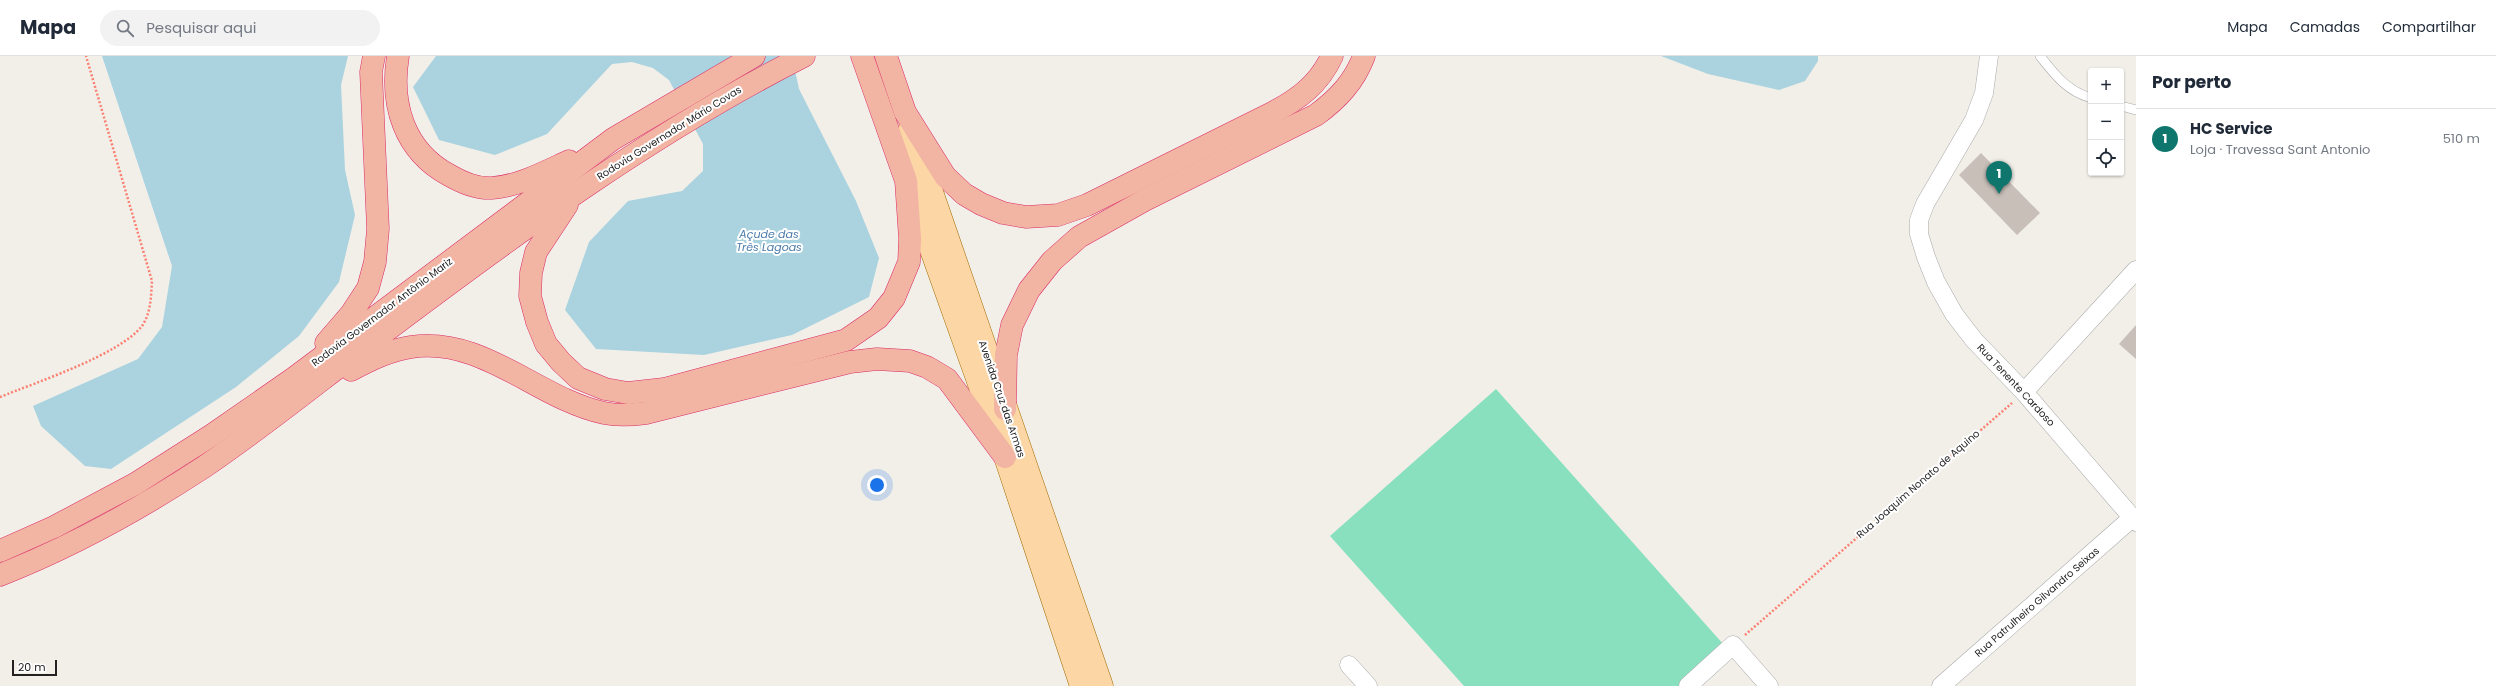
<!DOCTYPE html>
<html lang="pt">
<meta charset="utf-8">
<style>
body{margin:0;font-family:Poppins,sans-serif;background:#f2f2f3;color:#1f2937}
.controls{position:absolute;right:12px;top:12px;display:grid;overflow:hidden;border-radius:4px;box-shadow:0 1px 3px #0004}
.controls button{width:36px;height:36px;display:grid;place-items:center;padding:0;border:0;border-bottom:1px solid #e0e1e3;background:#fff;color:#1f2937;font:20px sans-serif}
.scale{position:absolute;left:12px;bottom:10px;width:45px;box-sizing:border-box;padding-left:4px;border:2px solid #222;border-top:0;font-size:11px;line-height:14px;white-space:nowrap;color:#222;-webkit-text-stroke:3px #fff;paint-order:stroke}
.you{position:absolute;left:877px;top:429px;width:14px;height:14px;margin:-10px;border:3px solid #fff;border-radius:50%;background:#1a73e8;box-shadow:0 0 0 6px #1a73e833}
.badge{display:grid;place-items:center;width:26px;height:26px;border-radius:50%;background:#0f766e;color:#fff;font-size:13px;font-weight:700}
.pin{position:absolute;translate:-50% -33px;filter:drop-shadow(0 1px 2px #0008)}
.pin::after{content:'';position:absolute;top:21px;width:14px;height:12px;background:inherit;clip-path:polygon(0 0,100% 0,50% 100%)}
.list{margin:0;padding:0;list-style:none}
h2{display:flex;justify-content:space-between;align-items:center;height:52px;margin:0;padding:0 16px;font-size:17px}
h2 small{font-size:13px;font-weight:400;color:#747a83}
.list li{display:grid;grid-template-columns:26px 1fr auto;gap:12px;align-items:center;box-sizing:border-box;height:60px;padding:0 16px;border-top:1px solid #e0e1e3}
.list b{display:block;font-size:15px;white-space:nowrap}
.list p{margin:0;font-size:13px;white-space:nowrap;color:#747a83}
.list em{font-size:13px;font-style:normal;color:#747a83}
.icon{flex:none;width:22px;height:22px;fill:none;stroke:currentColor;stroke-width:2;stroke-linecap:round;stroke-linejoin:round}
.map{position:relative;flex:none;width:2136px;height:630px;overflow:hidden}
header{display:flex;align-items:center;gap:24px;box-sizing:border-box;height:56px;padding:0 20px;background:#fff;border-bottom:1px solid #e0e1e3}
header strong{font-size:19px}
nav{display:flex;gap:22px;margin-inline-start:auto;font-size:14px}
.search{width:280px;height:36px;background:#f2f2f3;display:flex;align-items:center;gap:10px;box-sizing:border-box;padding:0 14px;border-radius:22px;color:#747a83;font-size:15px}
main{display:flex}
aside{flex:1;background:#fff}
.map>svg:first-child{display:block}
</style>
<header>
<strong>Mapa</strong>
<div class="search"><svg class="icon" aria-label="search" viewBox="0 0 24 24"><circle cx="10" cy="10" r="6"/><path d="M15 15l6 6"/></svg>Pesquisar aqui</div>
<nav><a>Mapa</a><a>Camadas</a><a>Compartilhar</a></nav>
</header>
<main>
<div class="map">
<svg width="2136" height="630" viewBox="0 0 2136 630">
<rect width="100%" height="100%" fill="#f2efe9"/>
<!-- pitch -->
<polygon fill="#88e0be" points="1496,333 1724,589 1679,630 1464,630 1330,480"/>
<!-- water -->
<g fill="#aad3df">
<polygon points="102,0 348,0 341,29 345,114 355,159 339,226 299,280 236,331 111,413 85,410 41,370 33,350 138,303 162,271 172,210"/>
<polygon points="436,0 792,0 799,33 856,145 879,202 869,241 792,279 704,299 596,293 565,254 589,186 628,145 682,135 703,115 703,88 669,24 653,12 632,6 612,8 547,78 495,99 439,84 413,31"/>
<polygon points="1661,0 1818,0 1818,5 1805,25 1779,34 1708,18"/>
</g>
<!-- building -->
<g fill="#c7bfb8">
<polygon points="1981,97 2040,157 2017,179 1959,119"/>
<polygon points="2136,269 2136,303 2119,288"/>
</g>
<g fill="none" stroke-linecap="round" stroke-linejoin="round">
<defs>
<g id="service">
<path d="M2040,0c15,19 27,35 51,42"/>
<polyline points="2121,50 2136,54"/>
</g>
<g id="minor">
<polyline points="1989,0 1984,37 1974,64 1925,148 1919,164 1919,178 1926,201 1936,226 1954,258 1974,284 2024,336 2136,466"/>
<polyline points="2024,336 2136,214"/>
<polyline points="1349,609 1368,630"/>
<polyline points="1688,630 1733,589 1769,630"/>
<polyline points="1941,630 2132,462"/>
</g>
<g id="primary">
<polyline points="910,72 1102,630"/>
<polyline points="910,135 1005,401 1081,630"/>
</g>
<g id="trunk">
<path d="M398,0c-8,48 6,95 51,119 12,7 29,14 43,13 27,-2 53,-16 77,-27"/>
<path d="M886,0l19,56 40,64 19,18 17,10 22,9 23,4 32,-2 29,-10 185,-92c27,-14 47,-29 60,-57"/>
<polyline points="567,149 536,196 531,217 530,240 537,266 546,288 561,306 578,322 605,333 628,337 664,333 846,284 878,262 894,242 909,206 910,183 906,125 862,0"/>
<polyline points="326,287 351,258 368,232 375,206 378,173 371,16 374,0"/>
<path d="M351,314c19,-10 39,-20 60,-23 72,-11 127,52 193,66 14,3 28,2 42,0l204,-51 27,-3 33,2 17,6 20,12 58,78"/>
<path d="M1005,353l1,-54 6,-30 17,-35 23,-29 27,-24 66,-37 171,-85c22,-16 38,-33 48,-59"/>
<polyline points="0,495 54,471 135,428 212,379 294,322 613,83 754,0"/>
<path d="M0,519c71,-28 140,-66 204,-108 59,-40 114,-85 170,-127 138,-104 276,-206 430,-284"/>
</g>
</defs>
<!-- service casing -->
<use href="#service" stroke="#a9a9a9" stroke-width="10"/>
<!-- minor casing -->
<use href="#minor" stroke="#a9a9a9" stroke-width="19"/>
<!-- primary casing -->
<use href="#primary" stroke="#a06b00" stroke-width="23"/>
<!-- trunk casing -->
<use href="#trunk" stroke="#dc2a67" stroke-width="23"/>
<!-- path -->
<g stroke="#fa8072" stroke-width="2.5" stroke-dasharray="2 2" stroke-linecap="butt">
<path d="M0,341c37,-15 119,-42 142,-71 9,-13 9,-30 10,-45l-66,-225"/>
<polyline points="1745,579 2012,347"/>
</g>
<!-- service -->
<use href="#service" stroke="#fff" stroke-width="9"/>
<!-- minor -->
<use href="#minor" stroke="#fff" stroke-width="18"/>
<!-- primary -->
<use href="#primary" stroke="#fcd6a4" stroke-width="22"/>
<!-- trunk -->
<use href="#trunk" stroke="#f2b4a3" stroke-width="22"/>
</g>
<g text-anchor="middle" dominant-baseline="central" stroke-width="4" stroke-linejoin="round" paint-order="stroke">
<!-- street labels -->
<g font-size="10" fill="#222" stroke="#fff">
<text transform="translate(669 77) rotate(-32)">Rodovia Governador Mário Covas</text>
<text transform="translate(382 256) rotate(-37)">Rodovia Governador Antônio Mariz</text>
<text transform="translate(2016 329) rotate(47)">Rua Tenente Cardoso</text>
<text transform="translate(1002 343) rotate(71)">Avenida Cruz das Armas</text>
<text transform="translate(1918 428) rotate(-41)">Rua Joaquim Nonato de Aquino</text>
<text transform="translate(2037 546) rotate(-41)">Rua Patrulheiro Gilvandro Seixas</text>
</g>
<!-- water labels -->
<g font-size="11" font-style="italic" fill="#4a7aab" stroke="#fff">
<text x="769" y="178">Açude das<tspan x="769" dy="13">Três Lagoas</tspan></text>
</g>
</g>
</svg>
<div class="controls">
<button>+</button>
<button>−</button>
<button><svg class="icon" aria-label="locate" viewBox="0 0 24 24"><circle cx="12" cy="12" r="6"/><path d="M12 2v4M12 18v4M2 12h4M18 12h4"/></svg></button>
</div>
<div class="scale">20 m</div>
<div class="you"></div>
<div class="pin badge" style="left:1999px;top:138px">1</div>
</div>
<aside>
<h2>Por perto<small></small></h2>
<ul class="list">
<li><span class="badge">1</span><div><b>HC Service</b><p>Loja · Travessa Sant Antonio</p></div><em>510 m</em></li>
</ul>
</aside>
</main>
